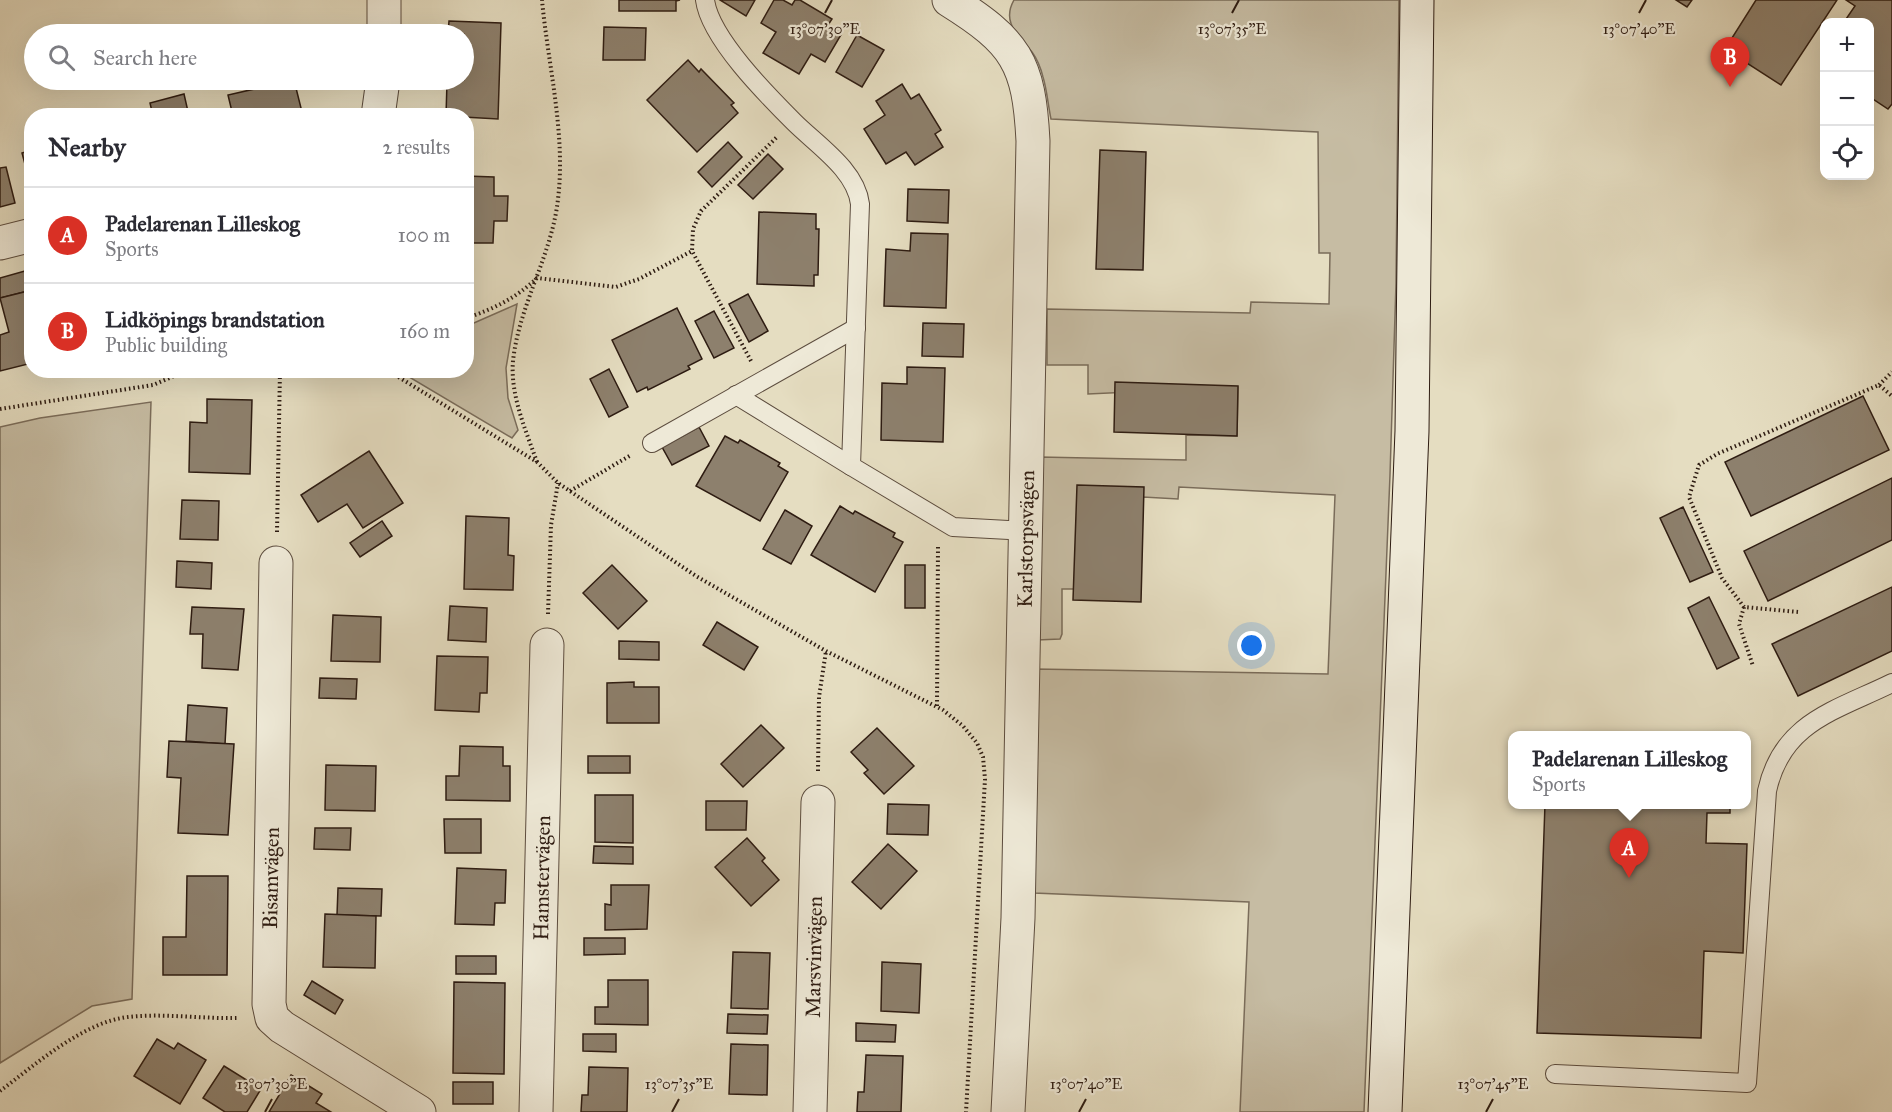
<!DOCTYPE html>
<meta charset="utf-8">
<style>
body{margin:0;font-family:"IM FELL Great Primer",serif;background:#f2f2f3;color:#2b2b33}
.controls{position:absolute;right:18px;top:18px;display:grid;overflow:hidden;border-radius:12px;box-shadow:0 6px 24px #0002}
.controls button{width:54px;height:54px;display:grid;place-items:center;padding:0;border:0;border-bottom:2px solid #e1e1e2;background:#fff;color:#2b2b33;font:30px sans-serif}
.you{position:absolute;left:1252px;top:646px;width:21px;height:21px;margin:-15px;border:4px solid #fff;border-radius:50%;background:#1a73e8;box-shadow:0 0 0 9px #1a73e833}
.badge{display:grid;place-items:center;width:39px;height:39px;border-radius:50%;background:#d93025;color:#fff;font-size:20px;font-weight:700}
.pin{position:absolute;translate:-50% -50px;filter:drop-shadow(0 2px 3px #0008)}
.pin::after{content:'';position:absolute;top:32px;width:21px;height:18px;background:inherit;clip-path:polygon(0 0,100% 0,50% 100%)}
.popup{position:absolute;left:1508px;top:731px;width:243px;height:78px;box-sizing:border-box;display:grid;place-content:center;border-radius:12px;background:#fff;filter:drop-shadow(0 2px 4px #0005);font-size:20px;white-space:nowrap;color:#7c7c81}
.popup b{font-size:22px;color:#2b2b33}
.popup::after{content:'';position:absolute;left:50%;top:100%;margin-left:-12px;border:12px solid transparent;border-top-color:#fff}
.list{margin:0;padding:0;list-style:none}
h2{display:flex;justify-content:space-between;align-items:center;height:78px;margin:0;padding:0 24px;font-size:26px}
h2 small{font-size:20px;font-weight:400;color:#7c7c81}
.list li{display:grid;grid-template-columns:39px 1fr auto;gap:18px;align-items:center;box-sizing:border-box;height:96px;padding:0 24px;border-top:2px solid #e1e1e2}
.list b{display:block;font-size:22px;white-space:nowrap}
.list p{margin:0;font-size:20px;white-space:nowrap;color:#7c7c81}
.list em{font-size:20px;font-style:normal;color:#7c7c81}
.icon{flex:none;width:33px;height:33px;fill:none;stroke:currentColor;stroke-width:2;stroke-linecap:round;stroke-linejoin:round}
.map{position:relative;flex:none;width:1892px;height:1112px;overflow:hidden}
.search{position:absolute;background:#fff;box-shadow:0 6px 24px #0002;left:24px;top:24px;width:450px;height:66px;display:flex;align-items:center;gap:15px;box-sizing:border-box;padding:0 21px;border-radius:33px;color:#7c7c81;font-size:22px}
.panel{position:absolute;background:#fff;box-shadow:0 6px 24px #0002;left:24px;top:108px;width:450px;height:270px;border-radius:24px}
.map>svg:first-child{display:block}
</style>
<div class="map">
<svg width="1892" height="1112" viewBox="0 0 1892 1112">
<rect width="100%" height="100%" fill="#e5ddc1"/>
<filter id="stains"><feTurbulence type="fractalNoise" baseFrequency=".00333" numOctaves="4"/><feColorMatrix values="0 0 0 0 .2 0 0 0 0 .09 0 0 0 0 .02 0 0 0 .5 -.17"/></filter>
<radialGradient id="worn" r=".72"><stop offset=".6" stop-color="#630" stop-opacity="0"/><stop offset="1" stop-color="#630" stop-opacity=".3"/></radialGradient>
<!-- green -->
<g fill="#c6bca3" stroke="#7a6c5a" stroke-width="1.5">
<path d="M1014,0h385l-3,283 -6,192 -26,637h-124l9,-210 -215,-9 1,-224 293,5 7,-179 -156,-8 -1,12 -35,-2 -69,92h-12v45l-2,5 -23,1 3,-183 146,3v-25l51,1 1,-49 -150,7v-29h-41v-56l203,4 1,-11 78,2 1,-51h-11l-1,-121 -267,-13c-3,-14 -4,-29 -8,-42 -2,-8 -6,-18 -11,-25 -13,-17 -31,-29 -18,-52z"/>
<polygon points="517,304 506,368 508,398 518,430 512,438 399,371 466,370 467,326"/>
<polygon points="151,402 132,999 92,1006 0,1063 0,427 40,418"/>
</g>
<!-- building -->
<g fill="#8d806d" stroke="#2e1c12" stroke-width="1.5">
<polygon points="619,0 680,0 676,1 676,11 619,11"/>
<polygon points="720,0 755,0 746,16"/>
<polygon points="774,0 783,0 792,5 795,0 800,0 832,19 828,25 842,33 825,62 811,54 799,74 763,53 776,32 761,23"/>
<polygon points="1676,0 1692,0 1687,7"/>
<polygon points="1756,0 1837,0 1781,85 1725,49"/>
<polygon points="1846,0 1892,0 1892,104 1888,109 1870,97 1870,22 1844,22 1855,6"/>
<polygon points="449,21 501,23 498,119 446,116 447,82 436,80 464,80 464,34 448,34"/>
<polygon points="604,27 646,28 645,60 603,60"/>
<polygon points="857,35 884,50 862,87 836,72"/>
<polygon points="688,60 699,72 701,69 734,103 731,105 738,113 697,152 647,100"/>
<polygon points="294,80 303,116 233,116 228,95"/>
<polygon points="319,80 352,80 352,86 318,85"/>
<polygon points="902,84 911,99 919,94 941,130 935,134 943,147 915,165 906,152 886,164 864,129 885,115 876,101"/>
<polygon points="184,94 189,116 153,116 150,103"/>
<polygon points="728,142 742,157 712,187 698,172"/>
<polygon points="32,150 32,183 30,183 22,153"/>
<polygon points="1100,150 1146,152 1143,270 1096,269"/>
<polygon points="768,154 783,169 753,199 738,185"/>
<polygon points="6,167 15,203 0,207 0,168"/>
<polygon points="466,176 494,177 494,196 508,196 507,221 494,221 493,243 466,243"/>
<polygon points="908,189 949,190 948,223 907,221"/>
<polygon points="759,212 816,214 816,229 819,229 818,275 814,275 814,286 757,284"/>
<polygon points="911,233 948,234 946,308 884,306 886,249 910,251"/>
<polygon points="32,269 32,290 0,298 0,278"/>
<polygon points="32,290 32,363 0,371 0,335 9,332 0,298"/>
<polygon points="748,294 768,331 749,342 729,304"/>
<polygon points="677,308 702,359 688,366 690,369 648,390 647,387 637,392 612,340"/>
<polygon points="714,311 734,348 714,358 695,321"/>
<polygon points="923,323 964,324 963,357 922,356"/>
<polygon points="907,367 945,368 943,442 881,440 882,383 907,384"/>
<polygon points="609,369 628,407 609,417 590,379"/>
<polygon points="1115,382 1238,386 1237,436 1114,432"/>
<polygon points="1863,396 1889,450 1751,516 1725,462"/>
<polygon points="207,399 252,400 250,474 189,472 190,422 207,423"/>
<polygon points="699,427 709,446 672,465 662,447"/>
<polygon points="725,436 738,443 740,440 780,463 778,466 788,472 760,521 696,486"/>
<polygon points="369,451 403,503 363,528 347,504 318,522 301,495"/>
<polygon points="1892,478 1892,540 1768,601 1744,551"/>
<polygon points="1077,485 1144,487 1141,602 1073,600"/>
<polygon points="182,500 219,501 218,540 180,539"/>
<polygon points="840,506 853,514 855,511 895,533 893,537 903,542 875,592 811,555"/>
<polygon points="1683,507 1713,572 1690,582 1660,518"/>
<polygon points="785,510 812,526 791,564 763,549"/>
<polygon points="466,516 509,518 508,555 514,556 513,590 464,589"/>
<polygon points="382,521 392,536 360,557 350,543"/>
<polygon points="177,561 212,563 211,589 176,587"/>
<polygon points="612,565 647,601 618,629 583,593"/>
<rect x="905" y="565" width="20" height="43"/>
<polygon points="1892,587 1892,651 1798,696 1772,644"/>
<polygon points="1709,597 1739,658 1717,669 1688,608"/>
<polygon points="450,606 487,608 486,642 448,640"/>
<polygon points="192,607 244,609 238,670 202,668 203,634 190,634"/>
<polygon points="333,615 381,617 380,662 331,661"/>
<polygon points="717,622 758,647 744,670 703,645"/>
<polygon points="619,641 659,642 659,660 619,659"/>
<polygon points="437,656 488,657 487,693 480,693 479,712 435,710"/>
<polygon points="320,678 357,679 356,699 319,698"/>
<polygon points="634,682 634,687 659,687 659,723 607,723 607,683"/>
<polygon points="188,705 227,708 225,744 186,741"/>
<polygon points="761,725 784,748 743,787 721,764"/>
<polygon points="877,728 914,766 884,794 864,773 868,770 851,752"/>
<polygon points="169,741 234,744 228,835 178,833 181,778 167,777"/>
<polygon points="460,746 503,747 503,766 510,766 510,801 446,800 446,776 459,776"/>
<rect x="588" y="756" width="42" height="17"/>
<polygon points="326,765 376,766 375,811 325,810"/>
<polygon points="595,795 633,795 633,843 595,842"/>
<polygon points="706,801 747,801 746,830 706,830"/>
<polygon points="888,804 929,805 928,835 887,834"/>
<polygon points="1545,804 1730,804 1730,813 1707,813 1706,843 1747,844 1743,953 1704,951 1701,1038 1537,1033"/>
<polygon points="444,819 481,819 481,853 445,853"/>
<polygon points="315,828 351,828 350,850 314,849"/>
<polygon points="747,838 765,858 762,861 779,880 751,906 715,867"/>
<polygon points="888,844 917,871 881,909 852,882"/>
<polygon points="594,846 633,847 633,864 593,863"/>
<polygon points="457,868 506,870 505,903 495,903 494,925 455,924"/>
<polygon points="187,876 228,876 227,975 163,975 163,937 186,937"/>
<polygon points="611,885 649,885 647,929 605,930 605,904 611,905"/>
<polygon points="338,888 382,889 381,916 337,915"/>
<polygon points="325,914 376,916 375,968 323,967"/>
<polygon points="584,938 625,938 625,954 584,955"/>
<polygon points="733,952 770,953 768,1009 731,1008"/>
<rect x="456" y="956" width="40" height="18"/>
<polygon points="882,962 921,964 919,1013 881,1011"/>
<polygon points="608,980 648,980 648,1025 595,1024 595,1007 608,1007"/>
<polygon points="312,981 343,1000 335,1014 304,995"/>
<polygon points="454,982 505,983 504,1074 453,1073"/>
<polygon points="728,1014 768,1015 767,1034 727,1033"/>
<polygon points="856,1023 896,1025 895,1042 856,1041"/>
<polygon points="583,1034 616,1034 616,1052 583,1051"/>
<polygon points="157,1039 174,1049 178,1043 206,1060 180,1104 134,1076"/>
<polygon points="731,1044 768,1045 767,1095 729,1094"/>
<polygon points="866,1055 903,1056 901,1112 857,1112 858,1092 864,1092"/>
<polygon points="224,1066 261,1089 247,1112 225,1112 203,1098"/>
<polygon points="589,1067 628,1068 627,1112 581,1112 582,1095 588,1095"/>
<polygon points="291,1075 322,1094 316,1103 331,1112 269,1112"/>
<rect x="453" y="1082" width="40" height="22"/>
</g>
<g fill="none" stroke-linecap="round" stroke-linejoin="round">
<defs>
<g id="lane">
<path d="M705,0c5,38 62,95 89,122 23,23 62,48 66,82l-9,262 102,61 73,4"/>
<polyline points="736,395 851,466"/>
<polyline points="652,443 856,328"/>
<path d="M1555,1074l192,9 20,-292c15,-69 68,-80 125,-108"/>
</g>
<g id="street">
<path d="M949,0c67,42 80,62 84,141l-15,777 -10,194"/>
<polyline points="384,34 384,0"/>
<polyline points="378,116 383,80"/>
<polyline points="0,243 32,235"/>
<polyline points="276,563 269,1004 272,1018 282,1027 419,1112"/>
<polyline points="536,1112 547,645"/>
<polyline points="810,1112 818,802"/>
</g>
<polyline id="secondary" points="1385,1112 1412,431 1417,0"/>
</defs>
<!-- lane casing -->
<use href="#lane" stroke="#5c4c3e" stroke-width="20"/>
<!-- street casing -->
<use href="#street" stroke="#5c4c3e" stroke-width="35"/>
<!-- secondary casing -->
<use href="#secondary" stroke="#2e1c12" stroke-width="35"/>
<!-- path -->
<g stroke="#2e1c12" stroke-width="4" stroke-dasharray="1.5 3" stroke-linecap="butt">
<path d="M466,318c28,-9 50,-20 71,-40l79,9 23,-8 53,-28"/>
<polyline points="751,361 692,251 693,229 701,211 777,137"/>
<polyline points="387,370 537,462 558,483 696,576 826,651 943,710 963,726 977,743 983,757 985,779 966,1112"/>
<polyline points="1879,385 1892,372"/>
<polyline points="0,409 153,385 188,370"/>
<path d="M537,462c-11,-31 -27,-67 -24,-101 6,-56 39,-106 45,-162 8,-65 -10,-134 -16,-199"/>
<polyline points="570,491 631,455"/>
<polyline points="277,532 280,370"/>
<polyline points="1744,607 1739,624 1753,666"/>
<polyline points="1798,612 1744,607 1722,578 1689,497 1699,465 1717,454 1879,385 1892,396"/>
<polyline points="548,614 551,525 558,483"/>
<polyline points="937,706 938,547"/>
<polyline points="818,771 819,697 826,651"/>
<path d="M0,1091c35,-26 83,-69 128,-74 36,-4 75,2 111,1"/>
</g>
<!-- lane -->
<use href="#lane" stroke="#eee9d7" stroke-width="18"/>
<!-- street -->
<use href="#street" stroke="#eee9d7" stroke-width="33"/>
<!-- secondary -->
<use href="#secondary" stroke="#eee9d7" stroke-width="33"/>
</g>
<!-- ticks -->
<path fill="none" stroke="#2e1c12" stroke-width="2" d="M825,13l7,-13M1232,13l7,-13M1639,13l7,-13M265,1112l7,-13M672,1112l7,-13M1079,1112l7,-13M1486,1112l7,-13"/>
<g text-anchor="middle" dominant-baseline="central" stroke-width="4.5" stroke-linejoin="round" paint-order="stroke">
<!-- street labels -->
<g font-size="21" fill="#2e1c12" stroke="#eee9d7">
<text transform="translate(1026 539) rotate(-89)">Karlstorpsvägen</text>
<text transform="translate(271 878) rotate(-89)">Bisamvägen</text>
<text transform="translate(542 878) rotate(-89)">Hamstervägen</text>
<text transform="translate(814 957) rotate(-89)">Marsvinvägen</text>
</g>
</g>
<g font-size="15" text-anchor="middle" fill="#2e1c12" stroke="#eee9d7" stroke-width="4.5" stroke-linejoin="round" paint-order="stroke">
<text x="825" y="34">13°07'30"E</text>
<text x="1232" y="34">13°07'35"E</text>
<text x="1639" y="34">13°07'40"E</text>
<text x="272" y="1089">13°07'30"E</text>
<text x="679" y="1089">13°07'35"E</text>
<text x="1086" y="1089">13°07'40"E</text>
<text x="1493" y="1089">13°07'45"E</text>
</g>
<rect width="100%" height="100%" filter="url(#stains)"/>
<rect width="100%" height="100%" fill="url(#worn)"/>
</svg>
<div class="controls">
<button>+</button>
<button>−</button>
<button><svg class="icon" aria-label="locate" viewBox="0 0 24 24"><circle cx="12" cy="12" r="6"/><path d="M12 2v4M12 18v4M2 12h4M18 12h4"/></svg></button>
</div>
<div class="you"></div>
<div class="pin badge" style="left:1629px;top:878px">A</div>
<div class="popup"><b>Padelarenan Lilleskog</b>Sports</div>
<div class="pin badge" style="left:1730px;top:87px">B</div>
<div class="search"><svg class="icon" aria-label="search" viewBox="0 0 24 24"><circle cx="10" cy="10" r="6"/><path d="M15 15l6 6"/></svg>Search here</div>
<section class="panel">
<h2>Nearby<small>2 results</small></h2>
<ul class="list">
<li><span class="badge">A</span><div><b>Padelarenan Lilleskog</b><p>Sports</p></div><em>100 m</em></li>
<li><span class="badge">B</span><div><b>Lidköpings brandstation</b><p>Public building</p></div><em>160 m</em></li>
</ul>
</section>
</div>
